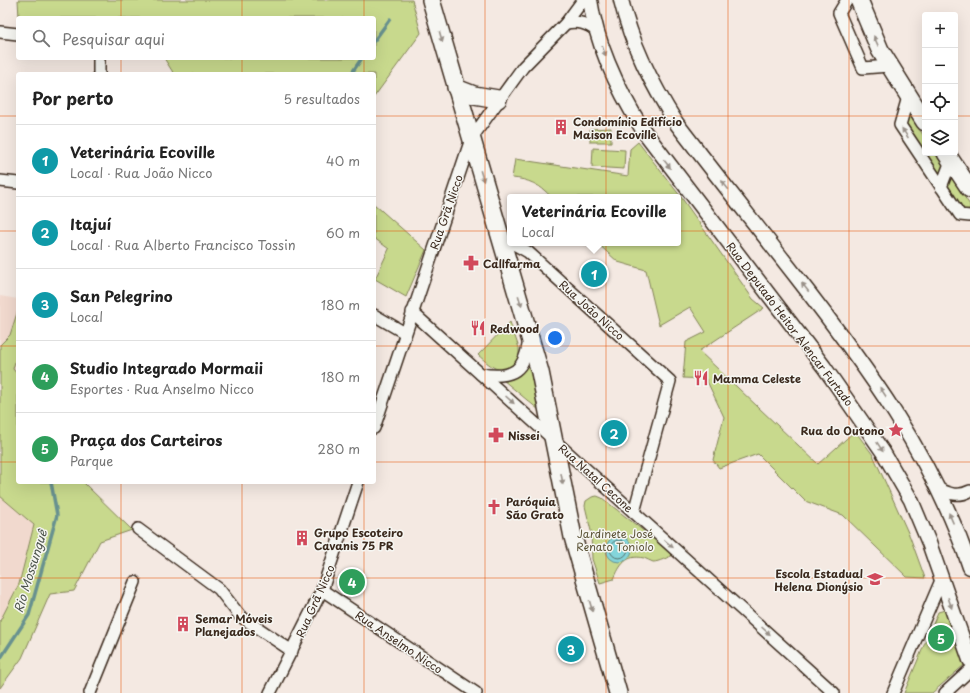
<!DOCTYPE html>
<html lang="pt">
<meta charset="utf-8">
<style>
body{margin:0;font-family:"Playpen Sans",sans-serif;background:#f2f2f2;color:#222}
.controls{position:absolute;right:12px;top:12px;display:grid;overflow:hidden;border-radius:4px;box-shadow:0 4px 16px #0002}
.controls button{width:36px;height:36px;display:grid;place-items:center;padding:0;border:0;border-bottom:1px solid #e0e0e0;background:#fff;color:#222;font:20px sans-serif}
.you{position:absolute;left:555px;top:338px;width:14px;height:14px;margin:-10px;border:3px solid #fff;border-radius:50%;background:#1a73e8;box-shadow:0 0 0 6px #1a73e833}
.badge{display:grid;place-items:center;width:26px;height:26px;border-radius:50%;background:#b45309;color:#fff;font-size:13px;font-weight:700}
.pin{position:absolute;translate:-50% -50%;border:2px solid #fff;box-shadow:0 1px 4px #0006}
.popup{position:absolute;left:507px;top:194px;width:174px;height:52px;box-sizing:border-box;display:grid;place-content:center;border-radius:4px;background:#fff;filter:drop-shadow(0 1px 3px #0005);font-size:13px;white-space:nowrap;color:#767676}
.popup b{font-size:15px;color:#222}
.popup::after{content:'';position:absolute;left:50%;top:100%;margin-left:-8px;border:8px solid transparent;border-top-color:#fff}
.list{margin:0;padding:0;list-style:none}
h2{display:flex;justify-content:space-between;align-items:center;height:52px;margin:0;padding:0 16px;font-size:17px}
h2 small{font-size:13px;font-weight:400;color:#767676}
.list li{display:grid;grid-template-columns:26px 1fr auto;gap:12px;align-items:center;box-sizing:border-box;height:72px;padding:0 16px;border-top:1px solid #e0e0e0}
.list b{display:block;font-size:15px;white-space:nowrap}
.list p{margin:0;font-size:13px;white-space:nowrap;color:#767676}
.list em{font-size:13px;font-style:normal;color:#767676}
.icon{flex:none;width:22px;height:22px;fill:none;stroke:currentColor;stroke-width:2;stroke-linecap:round;stroke-linejoin:round}
.map{position:relative;flex:none;width:970px;height:693px;overflow:hidden}
.search{position:absolute;background:#fff;box-shadow:0 4px 16px #0002;left:16px;top:16px;width:360px;height:44px;display:flex;align-items:center;gap:10px;box-sizing:border-box;padding:0 14px;border-radius:4px;color:#767676;font-size:15px}
.panel{position:absolute;background:#fff;box-shadow:0 4px 16px #0002;left:16px;top:72px;width:360px;height:412px;border-radius:4px}
.map>svg:first-child{display:block}
</style>
<div class="map">
<svg width="970" height="693" viewBox="0 0 970 693">
<rect width="100%" height="100%" fill="#f4e9e2"/>
<filter id="ink" filterUnits="userSpaceOnUse"><feTurbulence type="fractalNoise" baseFrequency=".025" numOctaves="2"/><feDisplacementMap in="SourceGraphic" scale="8" xChannelSelector="R" yChannelSelector="G"/><feConvolveMatrix kernelMatrix="1 2 1 2 8 2 1 2 1" color-interpolation-filters="sRGB"/></filter>
<g filter="url(#ink)">
<!-- built -->
<g fill="#f1d9ce">
<polygon points="0,296 18,299 18,481 0,476"/>
<polygon points="0,496 34,525 18,586 0,621"/>
</g>
<!-- green -->
<g fill="#c8d98d" stroke="#828256">
<polygon points="18,0 412,0 421,33 374,97 374,74 174,74 164,58 374,58 374,18 19,18"/>
<polygon points="906,109 925,138 925,153 935,153 944,166 940,177 902,121"/>
<polygon points="611,128 611,142 590,142 590,129"/>
<path d="M638,142l43,55 72,102 11,9 -65,43 119,113 37,-33 18,24 37,82 15,41 -18,-1 -64,-62 -38,-14 -47,-47 -39,14 -6,-8 11,-43 -18,-38 -23,-1 3,-36 20,-10 -16,-25 -31,18 -13,-55 -28,-8 -21,-19h81v-46h-127c-10,-12 -23,-18 -39,-19l3,-19 113,17 2,-27z"/>
<polygon points="593,148 625,150 624,169 592,167"/>
<polygon points="950,176 970,205 970,209 963,210 946,185"/>
<polygon points="374,204 426,250 406,297 375,279 389,249 374,238"/>
<polygon points="18,310 18,351 13,369 18,375 18,482 85,482 85,484 132,530 100,541 74,591 50,594 22,658 0,688 0,621 19,584 34,525 0,496 0,345 10,335"/>
<path d="M510,322l9,26v11c-15,21 -27,8 -41,-4z"/>
<polygon points="529,365 539,410 503,380 519,374"/>
<path d="M597,496l5,2 72,57c-6,2 -15,7 -21,7 -3,-1 -6,-3 -9,-4 -18,-4 -24,7 -30,21l-14,4 -8,-24 -1,-28 -6,-25 1,-5 6,-4z"/>
<polygon points="945,610 964,665 932,693 904,693 938,612"/>
</g>
<!-- water -->
<circle fill="#84d5db" stroke="#67918f" cx="619" cy="549" r="13"/>
<g fill="none" stroke-linecap="round" stroke-linejoin="round">
<!-- shore -->
<circle stroke="#586e6a" stroke-width="1" cx="619" cy="549" r="9"/>
<!-- stream -->
<g stroke="#67918f" stroke-width="3.5">
<polyline points="374,41 390,19"/>
<polyline points="351,74 362,58"/>
<polyline points="0,659 29,615 57,515 51,482"/>
</g>
<defs>
<g id="minor">
<polyline points="847,0 839,13 863,68 889,66"/>
<path d="M566,23c13,-2 20,0 31,8"/>
<polyline points="0,32 18,34"/>
<polyline points="99,74 99,58"/>
<polyline points="908,97 900,125 960,215 970,216"/>
<polyline points="0,181 18,183"/>
<polyline points="941,187 951,161"/>
<polyline points="512,243 528,252 670,381 634,512"/>
<polyline points="412,312 834,693"/>
<polyline points="374,315 405,333"/>
<path d="M481,374c32,5 44,-3 48,-35"/>
<polyline points="374,428 471,139 523,67 566,23 583,0"/>
<path d="M939,489c10,5 20,8 31,2"/>
<polyline points="138,529 219,589 240,616 292,651"/>
<polyline points="322,590 476,693"/>
<polyline points="90,693 135,582"/>
<polyline points="270,693 322,590 358,482"/>
<polyline points="893,693 942,578"/>
<polyline points="945,693 970,670"/>
</g>
<g id="tertiary">
<path d="M590,0c7,47 28,90 53,130l181,237 59,85 28,48 18,43 41,117"/>
<path d="M621,0c11,46 31,85 56,124 39,51 79,101 118,151 71,91 138,181 175,292"/>
</g>
<g id="primary">
<polyline points="431,0 540,372 573,537 618,693"/>
<polyline points="859,0 880,50 925,122"/>
<polyline points="456,88 474,95 498,99"/>
<polyline points="946,153 970,189"/>
</g>
</defs>
<!-- minor casing -->
<use href="#minor" stroke="#3b2a1e" stroke-width="14"/>
<!-- tertiary casing -->
<use href="#tertiary" stroke="#3b2a1e" stroke-width="17"/>
<!-- primary casing -->
<use href="#primary" stroke="#3b2a1e" stroke-width="20"/>
<!-- minor -->
<use href="#minor" stroke="#f6f6f2" stroke-width="11"/>
<!-- tertiary -->
<use href="#tertiary" stroke="#f6f6f2" stroke-width="14"/>
<!-- primary -->
<use href="#primary" stroke="#f6f6f2" stroke-width="17"/>
</g>
<!-- one-way arrows -->
<defs><path id="oneway-solid" d="M-6-.8H1V-3.2L6.5 0L1 3.2V.8H-6Z"/></defs>
<g fill="#989088">
<use href="#oneway-solid" transform="translate(441 37) rotate(74)"/>
<use href="#oneway-solid" transform="translate(876 41) rotate(-114)"/>
<use href="#oneway-solid" transform="translate(604 51) rotate(70)"/>
<use href="#oneway-solid" transform="translate(905 133) rotate(-124)"/>
<use href="#oneway-solid" transform="translate(667 164) rotate(52)"/>
<use href="#oneway-solid" transform="translate(482 176) rotate(73)"/>
<use href="#oneway-solid" transform="translate(725 185) rotate(-128)"/>
<use href="#oneway-solid" transform="translate(805 287) rotate(-128)"/>
<use href="#oneway-solid" transform="translate(520 301) rotate(73)"/>
<use href="#oneway-solid" transform="translate(883 392) rotate(-124)"/>
<use href="#oneway-solid" transform="translate(510 400) rotate(42)"/>
<use href="#oneway-solid" transform="translate(880 447) rotate(57)"/>
<use href="#oneway-solid" transform="translate(562 479) rotate(80)"/>
<use href="#oneway-solid" transform="translate(951 518) rotate(-113)"/>
<use href="#oneway-solid" transform="translate(669 544) rotate(42)"/>
<use href="#oneway-solid" transform="translate(950 603) rotate(71)"/>
<use href="#oneway-solid" transform="translate(591 606) rotate(73)"/>
<use href="#oneway-solid" transform="translate(766 631) rotate(42)"/>
</g>
</g>
<!-- grid -->
<path fill="none" stroke="#e8590c" stroke-width="1" stroke-opacity="0.55" d="M121,0v18M242,0v18M364,0v18M485,0v693M606,0v693M728,0v693M849,0v693M121,58v16M242,58v16M364,58v16M0,116h18M374,116h551M955,116h15M0,231h18M374,231h596M0,346h18M374,346h596M0,462h18M374,462h596M121,482v211M242,482v211M364,482v211M0,578h970"/>
<!-- icons -->
<defs>
<symbol id="building-bare" viewBox="-9 -9 18 18"><path d="M-4-6H4V6H1V3H-1V6H-4ZM-2.5-4.3h1.7v1.8h-1.7ZM.8-4.3h1.7v1.8H.8ZM-2.5-1h1.7V.8h-1.7ZM.8-1h1.7V.8H.8Z" fill="#d1495b" stroke="#f6f6f2" stroke-width="2.5" paint-order="stroke"/></symbol>
<symbol id="pharmacy-bare" viewBox="-9 -9 18 18"><path d="M-2-6h4v4h4v4h-4v4h-4v-4h-4v-4h4Z" fill="#d1495b" stroke="#f6f6f2" stroke-width="2.5" paint-order="stroke"/></symbol>
<symbol id="restaurant-bare" viewBox="-9 -9 18 18"><path d="M-5-6h1v4h1v-4h1v4h1v-4h1v5L-1.5 .5V6h-2V.5L-5-1ZM5-6V6H3V1.5H1.5Q1.5-4 5-6Z" fill="#d1495b" stroke="#f6f6f2" stroke-width="2.5" paint-order="stroke"/></symbol>
<symbol id="sight-bare" viewBox="-9 -9 18 18"><path d="M0-6L1.8-2.2L6-1.7L2.9 1.2L3.7 5.4L0 3.3L-3.7 5.4L-2.9 1.2L-6-1.7L-1.8-2.2Z" fill="#d1495b" stroke="#f6f6f2" stroke-width="2.5" paint-order="stroke"/></symbol>
<symbol id="church-bare" viewBox="-9 -9 18 18"><path d="M-1.2-6h2.4v3.5h3.3v2.4h-3.3V6h-2.4V-.1h-3.3v-2.4h3.3Z" fill="#d1495b" stroke="#f6f6f2" stroke-width="2.5" paint-order="stroke"/></symbol>
<symbol id="school-bare" viewBox="-9 -9 18 18"><path d="M0-5L7-2L0 1L-7-2ZM-4 1L0 2.5L4 1V4Q0 6-4 4Z" fill="#d1495b" stroke="#f6f6f2" stroke-width="2.5" paint-order="stroke"/></symbol>
</defs>
<g fill-rule="evenodd">
<use href="#building-bare" x="550" y="116" width="22" height="22"/>
<use href="#pharmacy-bare" x="460" y="252" width="22" height="22"/>
<use href="#restaurant-bare" x="467" y="317" width="22" height="22"/>
<use href="#restaurant-bare" x="690" y="367" width="22" height="22"/>
<use href="#sight-bare" x="885" y="419" width="22" height="22"/>
<use href="#pharmacy-bare" x="485" y="424" width="22" height="22"/>
<use href="#church-bare" x="483" y="496" width="22" height="22"/>
<use href="#building-bare" x="291" y="527" width="22" height="22"/>
<use href="#school-bare" x="864" y="568" width="22" height="22"/>
<use href="#building-bare" x="172" y="613" width="22" height="22"/>
</g>
<g text-anchor="middle" dominant-baseline="central" stroke-width="3" stroke-linejoin="round" paint-order="stroke">
<!-- poi labels -->
<g font-size="11" font-weight="bold" fill="#3b2a1e" stroke="#f6f6f2" text-anchor="start">
<text x="573" y="121">Condomínio Edifício<tspan x="573" dy="13">Maison Ecoville</tspan></text>
<text x="483" y="263">Callfarma</text>
<text x="490" y="328">Redwood</text>
<text x="713" y="378">Mamma Celeste</text>
<text x="884" y="430" text-anchor="end">Rua do Outono</text>
<text x="508" y="435">Nissei</text>
<text x="506" y="501">Paróquia<tspan x="506" dy="13">São Grato</tspan></text>
<text x="314" y="532">Grupo Escoteiro<tspan x="314" dy="13">Cavanis 75 PR</tspan></text>
<text x="863" y="573" text-anchor="end">Escola Estadual<tspan x="863" dy="13">Helena Dionýsio</tspan></text>
<text x="195" y="618">Semar Móveis<tspan x="195" dy="13">Planejados</tspan></text>
</g>
<!-- street labels -->
<g font-size="11" fill="#3b2a1e" stroke="#f6f6f2">
<text transform="translate(446 212) rotate(-71)">Rua Grã Nicco</text>
<text transform="translate(592 310) rotate(42)">Rua João Nicco</text>
<text transform="translate(790 324) rotate(53)">Rua Deputado Heitor Alencar Furtado</text>
<text transform="translate(596 478) rotate(42)">Rua Natal Cecone</text>
<text transform="translate(315 601) rotate(-66)">Rua Grã Nicco</text>
<text transform="translate(399 642) rotate(34)">Rua Anselmo Nicco</text>
</g>
<!-- park labels -->
<g font-size="11" fill="#5e563a" stroke="#f6f6f2">
<text x="615" y="533">Jardinete José<tspan x="615" dy="13">Renato Toniolo</tspan></text>
</g>
<!-- water labels -->
<g font-size="12" font-style="italic" fill="#4d554d" stroke="#f6f6f2">
<text transform="translate(30 571) rotate(-73)">Rio Mossunguê</text>
</g>
</g>
</svg>
<div class="controls">
<button>+</button>
<button>−</button>
<button><svg class="icon" aria-label="locate" viewBox="0 0 24 24"><circle cx="12" cy="12" r="6"/><path d="M12 2v4M12 18v4M2 12h4M18 12h4"/></svg></button>
<button><svg class="icon" aria-label="layers" viewBox="0 0 24 24"><path d="M12 4l9 5-9 5-9-5zM3 14l9 5 9-5"/></svg></button>
</div>
<div class="you"></div>
<div class="pin badge" style="left:594px;top:274px;background:#0f9aa8">1</div>
<div class="popup"><b>Veterinária Ecoville</b>Local</div>
<div class="pin badge" style="left:614px;top:433px;background:#0f9aa8">2</div>
<div class="pin badge" style="left:571px;top:649px;background:#0f9aa8">3</div>
<div class="pin badge" style="left:352px;top:582px;background:#2e9e5b">4</div>
<div class="pin badge" style="left:941px;top:638px;background:#2e9e5b">5</div>
<div class="search"><svg class="icon" aria-label="search" viewBox="0 0 24 24"><circle cx="10" cy="10" r="6"/><path d="M15 15l6 6"/></svg>Pesquisar aqui</div>
<section class="panel">
<h2>Por perto<small>5 resultados</small></h2>
<ul class="list">
<li><span class="badge" style="background:#0f9aa8">1</span><div><b>Veterinária Ecoville</b><p>Local · Rua João Nicco</p></div><em>40 m</em></li>
<li><span class="badge" style="background:#0f9aa8">2</span><div><b>Itajuí</b><p>Local · Rua Alberto Francisco Tossin</p></div><em>60 m</em></li>
<li><span class="badge" style="background:#0f9aa8">3</span><div><b>San Pelegrino</b><p>Local</p></div><em>180 m</em></li>
<li><span class="badge" style="background:#2e9e5b">4</span><div><b>Studio Integrado Mormaii</b><p>Esportes · Rua Anselmo Nicco</p></div><em>180 m</em></li>
<li><span class="badge" style="background:#2e9e5b">5</span><div><b>Praça dos Carteiros</b><p>Parque</p></div><em>280 m</em></li>
</ul>
</section>
</div>
